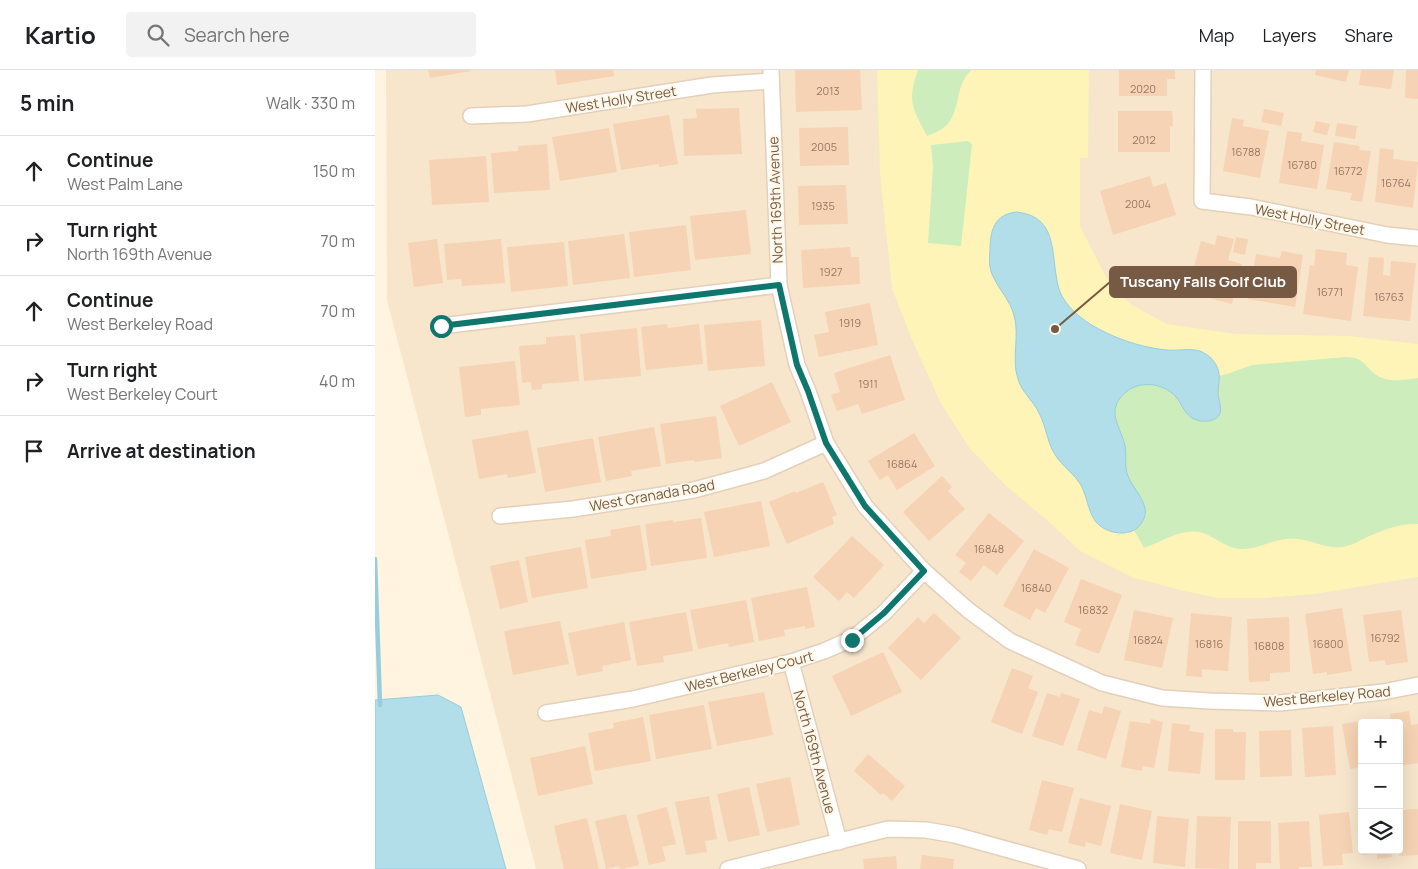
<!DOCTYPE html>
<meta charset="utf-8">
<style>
body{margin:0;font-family:Manrope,sans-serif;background:#f2f2f2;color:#202124}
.controls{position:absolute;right:15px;bottom:15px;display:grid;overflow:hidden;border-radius:5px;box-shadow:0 5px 20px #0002}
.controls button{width:45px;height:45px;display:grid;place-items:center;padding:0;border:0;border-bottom:1px solid #e0e0e0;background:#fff;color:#202124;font:25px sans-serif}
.stop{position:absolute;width:15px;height:15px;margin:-11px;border:4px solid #0f766e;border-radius:50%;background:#fff}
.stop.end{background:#0f766e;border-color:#fff;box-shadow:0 1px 5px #0008}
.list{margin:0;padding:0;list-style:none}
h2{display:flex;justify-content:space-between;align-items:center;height:65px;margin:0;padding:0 20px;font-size:21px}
h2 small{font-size:16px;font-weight:400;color:#757577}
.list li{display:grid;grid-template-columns:32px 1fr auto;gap:15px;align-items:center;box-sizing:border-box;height:70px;padding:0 20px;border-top:1px solid #e0e0e0}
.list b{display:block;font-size:19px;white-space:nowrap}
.list p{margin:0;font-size:16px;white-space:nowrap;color:#757577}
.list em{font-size:16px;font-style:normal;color:#757577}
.icon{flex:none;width:28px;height:28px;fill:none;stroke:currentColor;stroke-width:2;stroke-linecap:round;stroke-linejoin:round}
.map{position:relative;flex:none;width:1043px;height:799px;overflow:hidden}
header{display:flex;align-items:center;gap:30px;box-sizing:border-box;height:70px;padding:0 25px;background:#fff;border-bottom:1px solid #e0e0e0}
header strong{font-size:24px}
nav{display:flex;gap:28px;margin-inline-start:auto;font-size:18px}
.search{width:350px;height:45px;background:#f2f2f2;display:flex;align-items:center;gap:12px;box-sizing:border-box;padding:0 18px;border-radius:5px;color:#757577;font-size:19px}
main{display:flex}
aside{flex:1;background:#fff}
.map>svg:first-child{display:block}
</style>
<header>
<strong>Kartio</strong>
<div class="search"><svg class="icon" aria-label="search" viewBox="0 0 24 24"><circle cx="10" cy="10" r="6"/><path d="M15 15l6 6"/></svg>Search here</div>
<nav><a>Map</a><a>Layers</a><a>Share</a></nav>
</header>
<main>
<aside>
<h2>5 min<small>Walk · 330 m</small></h2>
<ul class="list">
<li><svg class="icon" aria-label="ahead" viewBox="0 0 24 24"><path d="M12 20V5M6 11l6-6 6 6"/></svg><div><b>Continue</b><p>West Palm Lane</p></div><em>150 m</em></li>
<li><svg class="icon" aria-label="right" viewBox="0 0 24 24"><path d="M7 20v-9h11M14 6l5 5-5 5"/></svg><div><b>Turn right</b><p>North 169th Avenue</p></div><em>70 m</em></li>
<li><svg class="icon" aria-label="ahead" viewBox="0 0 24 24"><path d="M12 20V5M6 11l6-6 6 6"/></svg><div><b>Continue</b><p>West Berkeley Road</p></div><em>70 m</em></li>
<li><svg class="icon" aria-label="right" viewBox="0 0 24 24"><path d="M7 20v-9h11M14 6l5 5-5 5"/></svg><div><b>Turn right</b><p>West Berkeley Court</p></div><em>40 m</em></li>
<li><svg class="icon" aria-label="arrive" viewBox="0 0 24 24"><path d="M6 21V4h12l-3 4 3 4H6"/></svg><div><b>Arrive at destination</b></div></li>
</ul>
</aside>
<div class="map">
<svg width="1043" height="799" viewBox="0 0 1043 799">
<rect width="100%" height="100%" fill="#fef4df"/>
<!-- residential -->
<g fill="#f7e6cc" fill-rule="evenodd">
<path d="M11,0h491l3,104 6,60 161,286 33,31 54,27 84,20 97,-4 103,-17v292h-882l-149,-569zM987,653h37v127h-37z"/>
<polygon points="714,0 1043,0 1043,274 974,266 861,264 792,254 757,235 735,215 705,156 705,88 713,87"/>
</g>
<!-- green -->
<polygon fill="#cdedbc" points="502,0 714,0 713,88 705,88 705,156 735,215 757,235 792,254 861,264 975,266 1043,274 1043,507 940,524 891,528 843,528 813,522 759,508 705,481 672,450 632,417 595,379 566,334 537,270 517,219 505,104"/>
<!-- sand -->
<path fill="#fff4b8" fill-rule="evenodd" d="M502,0h41c-11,31 -6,38 9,66 5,-2 10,-4 15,-7 21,-14 11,-45 30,-59h117l-1,88h-8v68l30,59 22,20 35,19 69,10 114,2 68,8v34c-11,2 -25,4 -36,0 -17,-7 -15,-21 -36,-21l-94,8 -25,9 -8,2 -2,-8c-15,-6 -31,-13 -46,-17 -6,-2 -13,-2 -19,-3 -32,-6 -75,-22 -90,-52 -7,-15 -8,-33 -10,-49l-60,-17 -3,33 2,11 18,28 8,24 -2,43 3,10 11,20 6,6 5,8 12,36 6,10 22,24 13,32 19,17 13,1 9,-3 10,18c18,-6 39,-21 59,-15 15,5 24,17 42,16 18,-1 30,-12 52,-10 15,1 29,10 45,8 9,-1 17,-6 25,-10 17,-7 32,-14 51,-13v53l-103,17 -49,4h-48l-30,-6 -54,-14 -54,-27 -33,-31 -40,-33 -37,-38 -29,-45 -29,-64 -20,-51 -12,-115zM593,71l4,3 -11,102 -33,-3 5,-76 -2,-22z"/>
<!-- water -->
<g fill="#b2dee9" stroke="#97cddc">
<path d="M642,142c45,5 32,49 43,80 6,14 18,24 30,32 23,14 49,23 76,26 11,1 24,-2 34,1 10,4 17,12 19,22 1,7 -1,13 -1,20 0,6 4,14 2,20 -2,9 -18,10 -26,6 -9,-4 -12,-15 -18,-22 -12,-14 -36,-17 -50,-5 -22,19 -5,34 -1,54 2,10 -1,21 3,30 6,16 27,31 12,49 -10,13 -34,9 -44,-3 -8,-10 -9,-26 -15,-37 -6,-10 -16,-17 -23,-26 -11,-14 -11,-31 -19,-46 -6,-13 -17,-20 -21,-34 -7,-20 2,-43 -4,-64 -4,-15 -15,-25 -21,-39 -4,-8 -4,-16 -3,-25 0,-20 4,-37 27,-39z"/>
<polygon points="63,625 86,637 131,799 0,799 0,630"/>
</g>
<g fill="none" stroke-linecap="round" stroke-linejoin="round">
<!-- stream -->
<polyline stroke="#97cddc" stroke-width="4.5" points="0,489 5,635"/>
</g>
<!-- building -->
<g fill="#f6d3b4">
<polygon points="53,0 96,0 96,1 55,8"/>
<polygon points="180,0 238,0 239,6 182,15"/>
<polygon points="420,0 485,0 487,40 421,42"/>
<polygon points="744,0 800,0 800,9 792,9 792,26 744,26"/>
<polygon points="941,0 974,0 971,12 940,5"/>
<polygon points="986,0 1019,0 1016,19 984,15"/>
<polygon points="1031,0 1043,0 1043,29 1030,28"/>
<polygon points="364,38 367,84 309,86 308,49 322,48 321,39"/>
<polygon points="889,39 909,43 906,56 886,52"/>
<polygon points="743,41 797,41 798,56 795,56 795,82 743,82"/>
<polygon points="294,45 303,94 284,97 284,94 246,100 238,54"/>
<polygon points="857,48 869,50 868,56 894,61 885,108 848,101"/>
<polygon points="941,51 955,54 952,65 938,62"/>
<polygon points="962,53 982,56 980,69 960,66"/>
<polygon points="473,57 474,95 425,96 424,58"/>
<polygon points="234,58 242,102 185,111 177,67"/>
<polygon points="912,61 927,63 926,71 949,75 942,119 904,113"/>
<polygon points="959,72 985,76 984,80 996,81 987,132 975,130 977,123 951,119"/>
<polygon points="172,74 175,120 119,123 116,83 143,81 143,76"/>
<polygon points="1005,78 1019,80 1018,89 1043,92 1038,138 1000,132"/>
<polygon points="111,86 114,132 57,135 54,90"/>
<polygon points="775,106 778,117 791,113 801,145 738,165 725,121"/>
<polygon points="471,115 473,154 424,155 423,116"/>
<polygon points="371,140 376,184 320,190 315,146"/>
<polygon points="311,155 316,200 259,207 254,162"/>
<polygon points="249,164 255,208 198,215 193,171"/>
<polygon points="842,165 859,169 853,190 867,194 857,234 812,222 826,171 840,175"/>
<polygon points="861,167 873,169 870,185 858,182"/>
<polygon points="62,169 68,213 39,217 33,173"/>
<polygon points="126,169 130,213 87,216 86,209 72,210 69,174"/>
<polygon points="189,172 193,216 136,222 132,177"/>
<polygon points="475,177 476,187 484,187 485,214 428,218 426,180"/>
<polygon points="941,179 972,183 971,195 983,197 976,251 928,244 935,195 939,196"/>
<polygon points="907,181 928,185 920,237 873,229 881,184 905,188"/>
<polygon points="994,187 1009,188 1008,205 1015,206 1016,191 1041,193 1035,251 988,246"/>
<polygon points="495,233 503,275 444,287 439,265 454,262 450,242"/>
<polygon points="386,250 390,296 333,301 329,255"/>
<polygon points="292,254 293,258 324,254 328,294 271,300 266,257"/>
<polygon points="262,258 266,306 209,311 205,264"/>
<polygon points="200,265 204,311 167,314 167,319 157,320 156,312 147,313 144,276 171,274 171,267"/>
<polygon points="515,285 530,330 487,344 483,334 462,341 456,325 465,322 459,303"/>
<polygon points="140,291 145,335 106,339 106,345 90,347 84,297"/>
<polygon points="397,312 416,352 364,376 345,336"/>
<polygon points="341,346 347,388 320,392 319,390 291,394 285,354"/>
<polygon points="279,357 286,396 256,401 257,406 231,411 223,367"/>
<polygon points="153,360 161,403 133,408 132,404 104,409 97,370"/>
<polygon points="539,363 560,396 522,420 513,405 505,410 493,391"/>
<polygon points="218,368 226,412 170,422 162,378"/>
<polygon points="567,406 577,417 573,421 590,439 554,471 528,442"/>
<polygon points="448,412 462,445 457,447 459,454 412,474 394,432 420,421 421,423"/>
<polygon points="386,431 395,476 339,487 329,442"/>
<polygon points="614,443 649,471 622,505 609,495 596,511 584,502 591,493 580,485"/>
<polygon points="326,448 332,488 276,496 270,454 298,450 298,452"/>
<polygon points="265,455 272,500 216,509 210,470 236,466 235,460"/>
<polygon points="477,466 509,495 479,528 472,522 464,531 438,507"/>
<polygon points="206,477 213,518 157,528 150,487"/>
<polygon points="659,479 694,498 670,543 661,538 655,550 628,536"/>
<polygon points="144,490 153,532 125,539 115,496"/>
<polygon points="706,509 747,525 724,584 700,575 706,559 689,552"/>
<polygon points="432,517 440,557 430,559 430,556 409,560 410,566 384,571 376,528"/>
<polygon points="371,530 379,572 354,577 353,573 323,579 315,540"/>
<polygon points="967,538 977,601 952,605 952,602 938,604 930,544"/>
<polygon points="759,540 798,548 787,598 749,590"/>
<polygon points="1026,540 1033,592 1011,595 1010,590 994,592 988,545"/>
<polygon points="311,542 318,581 288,586 289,592 262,596 254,552"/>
<polygon points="559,543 586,568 546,610 513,578 543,547 549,553"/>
<polygon points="816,543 857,547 853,601 827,599 827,607 811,606"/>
<polygon points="914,547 915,602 895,603 895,611 874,612 872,549"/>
<polygon points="185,551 194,594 138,605 129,561"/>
<polygon points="249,552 256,590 227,596 228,601 202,606 193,563"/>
<polygon points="508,582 527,622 476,646 457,606"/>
<polygon points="637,598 658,606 653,618 663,622 647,664 616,652"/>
<polygon points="389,622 398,665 342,676 333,632"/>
<polygon points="672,623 685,627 686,623 705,629 688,676 657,666"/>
<polygon points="329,635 337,679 281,689 274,645"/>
<polygon points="729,636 746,641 731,689 702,680 714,640 727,644"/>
<polygon points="1034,641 1036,655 1043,654 1043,693 1024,696 1024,653 1016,653 1015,644"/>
<polygon points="268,647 276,691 220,701 213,663 239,658 238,653"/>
<polygon points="776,649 788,652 779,698 768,696 767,701 746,697 755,651 775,654"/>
<polygon points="999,649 1000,653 987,653 987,697 975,699 967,654"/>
<polygon points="797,653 815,655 814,661 829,663 825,704 793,701"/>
<polygon points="958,656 961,705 930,707 927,658"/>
<polygon points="840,659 858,659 858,662 871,662 870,710 840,710"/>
<polygon points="916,660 917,706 885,707 884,661"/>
<polygon points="210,676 218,714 163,726 155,688"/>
<polygon points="493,684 530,716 517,731 508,723 506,725 479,701"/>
<polygon points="415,707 425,755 392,762 381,714"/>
<polygon points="667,710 699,718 687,762 674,759 672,765 654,760"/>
<polygon points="374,717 385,765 353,772 342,724"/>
<polygon points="334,726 342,769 330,771 332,782 311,785 300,732"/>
<polygon points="705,728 736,736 726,776 711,772 710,777 693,773"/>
<polygon points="745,734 777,741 767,790 735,783"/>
<polygon points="292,737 301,774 287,777 291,791 274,795 262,745"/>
<polygon points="1043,739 1043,785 1024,786 1024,740"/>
<polygon points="974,742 978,783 967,784 968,795 948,796 944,745"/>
<polygon points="251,744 264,795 248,799 245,799 244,796 231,799 220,751"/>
<polygon points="782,746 814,749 810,797 778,793"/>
<polygon points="822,746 856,747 854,799 820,798"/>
<polygon points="212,748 224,799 189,799 179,756"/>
<polygon points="987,749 987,777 985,777 983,750"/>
<polygon points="863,751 896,751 896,793 881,793 881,799 863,799"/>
<polygon points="934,751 937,797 923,797 924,799 905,799 903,753"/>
<polygon points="986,780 1016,780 1017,787 1002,789 1002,784 986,785"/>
<polygon points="547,785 579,789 578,799 545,799"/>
<polygon points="521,786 522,799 489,799 488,789"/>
</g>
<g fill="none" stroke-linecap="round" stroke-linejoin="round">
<defs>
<g id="minor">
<polyline points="396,0 404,215 422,295 433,321 451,373 490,436 549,501 593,540 635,571 727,613 787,628 834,631 905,633 1008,622 1043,615"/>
<polyline points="828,0 827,131 876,137 1012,165 1043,168"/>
<polyline points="96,46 152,44 337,15 396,11"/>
<polyline points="66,256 404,215"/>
<polyline points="125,446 198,439 319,420 389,401 451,373"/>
<polyline points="416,592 464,772"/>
<polyline points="171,643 258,629 416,592 449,581 477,569 509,543 549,501"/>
<polyline points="353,799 513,759 551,760 580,765 703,799"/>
</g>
</defs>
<!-- minor casing -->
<use href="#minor" stroke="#e3d0ba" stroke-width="18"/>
<!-- minor -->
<use href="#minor" stroke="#fff" stroke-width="15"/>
</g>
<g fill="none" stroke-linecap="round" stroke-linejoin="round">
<!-- route -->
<polyline stroke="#0f766e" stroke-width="6" points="66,256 404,215 422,295 433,321 451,373 490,436 549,501 509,543 477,570"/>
</g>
<g text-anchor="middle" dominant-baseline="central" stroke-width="4" stroke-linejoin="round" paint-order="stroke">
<!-- number labels -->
<g font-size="11" fill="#977860">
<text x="768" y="18">2020</text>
<text x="453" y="20">2013</text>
<text x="769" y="69">2012</text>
<text x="449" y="76">2005</text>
<text x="871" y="81">16788</text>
<text x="927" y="94">16780</text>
<text x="973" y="100">16772</text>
<text x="1021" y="112">16764</text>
<text x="763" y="133">2004</text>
<text x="448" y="135">1935</text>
<text x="456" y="201">1927</text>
<text x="955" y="221">16771</text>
<text x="1014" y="226">16763</text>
<text x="475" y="252">1919</text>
<text x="493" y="313">1911</text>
<text x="527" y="393">16864</text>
<text x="614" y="478">16848</text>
<text x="661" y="517">16840</text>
<text x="718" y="539">16832</text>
<text x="1010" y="567">16792</text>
<text x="773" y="569">16824</text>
<text x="834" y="573">16816</text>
<text x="953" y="573">16800</text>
<text x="894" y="575">16808</text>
</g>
<!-- street labels -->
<g font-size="14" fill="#775a44" stroke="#fff7e7">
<text transform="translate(246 29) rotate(-9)">West Holly Street</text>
<text transform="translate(400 130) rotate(-92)">North 169th Avenue</text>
<text transform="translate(935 149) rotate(11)">West Holly Street</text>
<text transform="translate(277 425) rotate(-10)">West Granada Road</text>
<text transform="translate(374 601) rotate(-14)">West Berkeley Court</text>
<text transform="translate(952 626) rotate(-5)">West Berkeley Road</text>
<text transform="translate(440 682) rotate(75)">North 169th Avenue</text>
</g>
</g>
<!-- callouts -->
<path fill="none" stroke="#775a44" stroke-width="2" d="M680 259L735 212"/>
<circle fill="#775a44" stroke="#fff7e7" stroke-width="2" cx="680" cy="259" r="5"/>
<rect fill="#775a44" stroke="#775a44" stroke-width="2" x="735" y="197" width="186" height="30" rx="5"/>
<g font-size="15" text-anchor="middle" font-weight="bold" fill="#fff">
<text x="828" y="217">Tuscany Falls Golf Club</text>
</g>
</svg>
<div class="controls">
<button>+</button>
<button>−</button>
<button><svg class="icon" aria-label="layers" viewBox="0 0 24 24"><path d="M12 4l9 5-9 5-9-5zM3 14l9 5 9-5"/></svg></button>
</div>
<div class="stop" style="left:66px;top:256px"></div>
<div class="stop end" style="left:477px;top:570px"></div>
</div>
</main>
